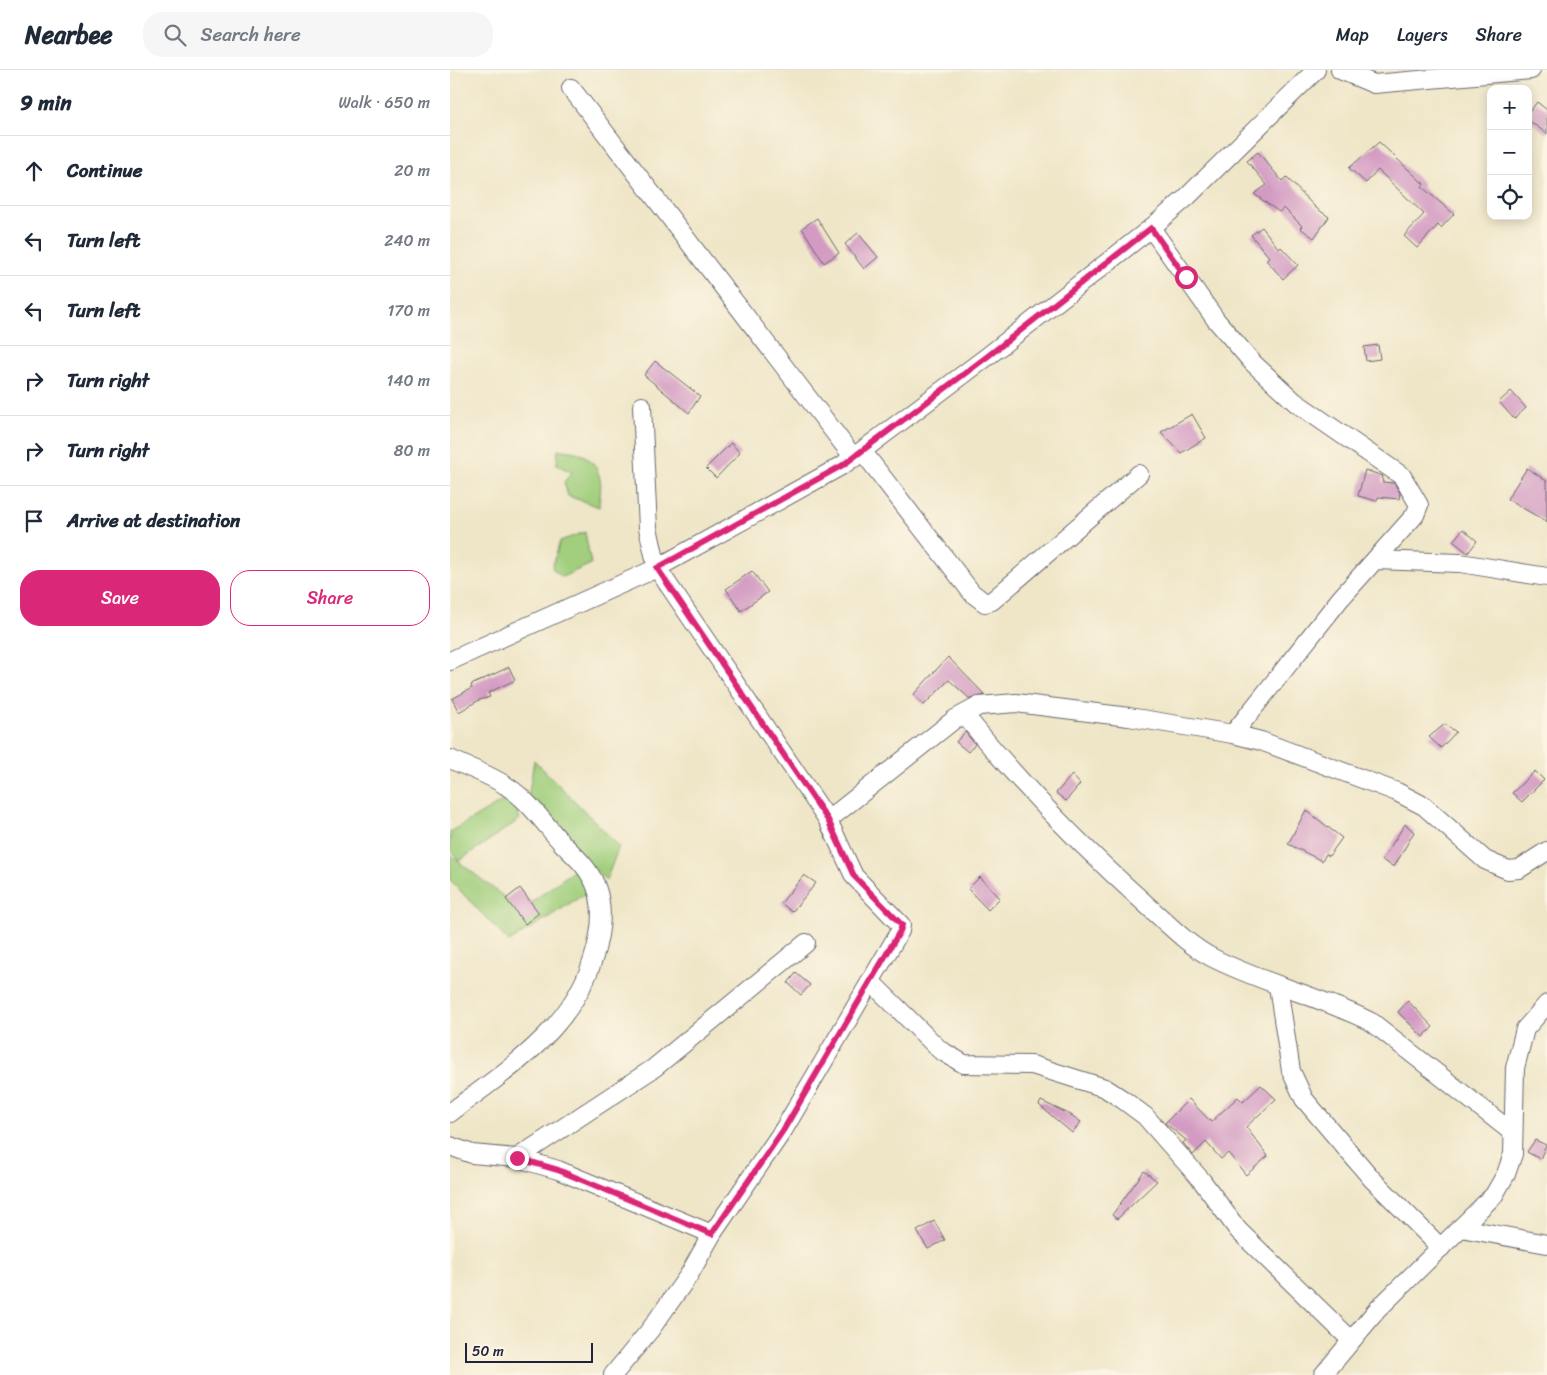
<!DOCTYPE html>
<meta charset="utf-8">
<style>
body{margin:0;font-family:Sriracha,sans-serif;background:#f6f6f7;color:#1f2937}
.controls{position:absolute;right:15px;top:15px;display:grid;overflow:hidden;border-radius:10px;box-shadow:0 2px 12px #0003}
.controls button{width:45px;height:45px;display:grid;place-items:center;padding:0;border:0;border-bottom:1px solid #e0e1e3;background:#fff;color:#1f2937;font:25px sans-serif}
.scale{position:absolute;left:15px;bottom:12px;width:128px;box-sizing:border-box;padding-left:5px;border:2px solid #22223b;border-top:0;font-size:14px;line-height:18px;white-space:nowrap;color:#22223b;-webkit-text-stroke:4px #fcf5e5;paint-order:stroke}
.stop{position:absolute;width:15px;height:15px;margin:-11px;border:4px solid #db2777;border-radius:50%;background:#fff}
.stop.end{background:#db2777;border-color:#fff;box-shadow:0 1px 5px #0008}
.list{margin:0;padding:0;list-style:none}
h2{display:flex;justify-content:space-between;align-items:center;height:65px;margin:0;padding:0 20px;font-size:21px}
h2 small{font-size:16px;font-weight:400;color:#747a83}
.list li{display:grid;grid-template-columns:32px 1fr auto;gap:15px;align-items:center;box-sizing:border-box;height:70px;padding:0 20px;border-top:1px solid #e0e1e3}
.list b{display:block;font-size:19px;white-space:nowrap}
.list em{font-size:16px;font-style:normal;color:#747a83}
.actions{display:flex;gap:10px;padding:15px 20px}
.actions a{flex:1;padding:11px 0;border:1px solid #db2777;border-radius:20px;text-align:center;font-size:18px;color:#db2777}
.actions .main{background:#db2777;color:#fff}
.icon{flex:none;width:28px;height:28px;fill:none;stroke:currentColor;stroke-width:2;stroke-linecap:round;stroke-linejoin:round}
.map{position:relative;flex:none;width:1097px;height:1305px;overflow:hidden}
header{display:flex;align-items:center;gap:30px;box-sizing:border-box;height:70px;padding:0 25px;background:#fff;border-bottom:1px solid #e0e1e3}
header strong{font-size:24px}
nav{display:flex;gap:28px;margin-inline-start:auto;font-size:18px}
.search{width:350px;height:45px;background:#f6f6f7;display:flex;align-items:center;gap:12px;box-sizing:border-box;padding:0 18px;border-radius:20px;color:#747a83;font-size:19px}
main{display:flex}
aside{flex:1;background:#fff}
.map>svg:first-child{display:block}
</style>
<header>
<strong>Nearbee</strong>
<div class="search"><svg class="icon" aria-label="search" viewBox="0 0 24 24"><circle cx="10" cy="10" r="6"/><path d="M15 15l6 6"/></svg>Search here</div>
<nav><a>Map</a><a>Layers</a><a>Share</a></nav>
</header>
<main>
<aside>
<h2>9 min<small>Walk · 650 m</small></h2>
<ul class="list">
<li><svg class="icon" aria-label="ahead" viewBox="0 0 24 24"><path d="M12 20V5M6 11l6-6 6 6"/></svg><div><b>Continue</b></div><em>20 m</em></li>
<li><svg class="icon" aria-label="left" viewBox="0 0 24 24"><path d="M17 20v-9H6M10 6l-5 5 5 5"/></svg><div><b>Turn left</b></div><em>240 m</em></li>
<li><svg class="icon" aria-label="left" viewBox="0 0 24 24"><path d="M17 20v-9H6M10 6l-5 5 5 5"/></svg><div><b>Turn left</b></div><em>170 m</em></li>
<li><svg class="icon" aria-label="right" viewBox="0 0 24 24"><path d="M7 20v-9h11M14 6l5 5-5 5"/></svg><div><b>Turn right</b></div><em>140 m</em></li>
<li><svg class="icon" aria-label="right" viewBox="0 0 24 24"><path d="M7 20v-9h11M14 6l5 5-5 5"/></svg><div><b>Turn right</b></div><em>80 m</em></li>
<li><svg class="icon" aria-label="arrive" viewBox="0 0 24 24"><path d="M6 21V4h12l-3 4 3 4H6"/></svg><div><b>Arrive at destination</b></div></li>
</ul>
<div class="actions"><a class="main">Save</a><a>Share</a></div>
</aside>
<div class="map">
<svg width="1097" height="1305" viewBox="0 0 1097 1305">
<rect width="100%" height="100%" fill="#fcf5e5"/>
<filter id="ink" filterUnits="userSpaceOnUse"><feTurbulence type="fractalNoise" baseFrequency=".02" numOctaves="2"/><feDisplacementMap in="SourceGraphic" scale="10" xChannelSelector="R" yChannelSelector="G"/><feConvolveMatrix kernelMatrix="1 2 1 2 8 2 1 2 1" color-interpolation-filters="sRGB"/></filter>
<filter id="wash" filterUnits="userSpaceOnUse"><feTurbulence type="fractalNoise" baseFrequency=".0096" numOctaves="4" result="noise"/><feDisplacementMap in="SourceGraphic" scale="20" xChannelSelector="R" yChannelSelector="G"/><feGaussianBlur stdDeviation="1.12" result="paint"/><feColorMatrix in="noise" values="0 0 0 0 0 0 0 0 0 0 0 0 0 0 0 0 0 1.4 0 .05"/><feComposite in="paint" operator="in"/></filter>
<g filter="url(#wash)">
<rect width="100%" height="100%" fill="#efe6c8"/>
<!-- green -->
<g fill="#a1cf7d" stroke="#62785c">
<path d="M108,380c20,0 37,6 42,29 2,8 -1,19 -1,28l-31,-11 -4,-14 8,-10 -15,-7z"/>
<polygon points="135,462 141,494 112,507 102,498 110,471"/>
<polygon points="84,690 169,776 156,811 78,729"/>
<polygon points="61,726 70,749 9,791 0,780 0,762"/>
<polygon points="0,785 71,840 131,795 146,817 59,872 0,810"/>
</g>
<g id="blocks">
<!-- building -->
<g fill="#d39bc3">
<polygon points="1087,32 1097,40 1097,64 1078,50 1078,44"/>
<polygon points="929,72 974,114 972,117 1004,144 991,158 988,155 967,178 954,166 974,144 928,100 916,113 899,98"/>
<polygon points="808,82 832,111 836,107 866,138 879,147 864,168 850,158 852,156 834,138 829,142 804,124 817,115 797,91"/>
<polygon points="367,148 389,183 374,193 352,158"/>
<polygon points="812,157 829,179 831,177 848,195 833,209 816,190 819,187 801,165"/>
<polygon points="408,163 428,187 414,199 395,174"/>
<polygon points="928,275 930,289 916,291 914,277"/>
<polygon points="205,291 250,326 239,343 194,305"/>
<polygon points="1061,321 1076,338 1064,349 1049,332"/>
<polygon points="742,344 756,368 731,383 711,362"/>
<polygon points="281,373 290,383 266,408 256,398"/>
<polygon points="1077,398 1097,411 1097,452 1057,429"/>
<polygon points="915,400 933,406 932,412 944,413 950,423 949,429 928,427 927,431 908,426"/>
<polygon points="1013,459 1027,471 1018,483 1003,471"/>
<polygon points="302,501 318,522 291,541 276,519"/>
<polygon points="498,587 535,625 520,629 499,610 474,635 463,625"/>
<polygon points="59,597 65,610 38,623 40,627 29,630 9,642 2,629 22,618 21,615"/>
<polygon points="995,654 1006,662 991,678 979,667"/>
<polygon points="515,662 525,674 518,682 506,672"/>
<polygon points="1085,701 1094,710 1072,732 1062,723"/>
<polygon points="622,705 630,714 616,731 606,723"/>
<polygon points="856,740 892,768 879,786 876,784 872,791 838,774"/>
<polygon points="955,754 964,762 944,797 932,790"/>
<polygon points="354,805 366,813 342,842 331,833"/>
<polygon points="530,807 550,828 538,840 518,819"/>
<polygon points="70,818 89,843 75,854 56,829"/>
<polygon points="346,903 360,915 351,925 338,913"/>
<polygon points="958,931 983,957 973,967 948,942"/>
<polygon points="811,1015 826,1029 796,1057 818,1086 796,1105 778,1083 771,1089 756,1072 743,1085 733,1073 736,1070 715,1053 739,1029 761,1052 788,1027 793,1032"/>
<polygon points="591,1031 621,1045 631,1052 622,1063 589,1035"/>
<polygon points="1085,1070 1096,1075 1090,1089 1077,1082"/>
<polygon points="694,1101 707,1111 667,1149 662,1145"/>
<polygon points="484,1151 495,1170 478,1179 467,1161"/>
</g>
</g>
</g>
<g filter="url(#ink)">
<use href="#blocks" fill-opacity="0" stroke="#6a676c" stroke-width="1"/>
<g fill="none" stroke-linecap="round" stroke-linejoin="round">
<defs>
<g id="street">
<polyline points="890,0 924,14 1081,0"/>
<polyline points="121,18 404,388"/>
<polyline points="701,158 766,250 803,293 845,332 952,406 969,435 965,445 890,529 783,664"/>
<polyline points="413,382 522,523 535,533 542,531 689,404"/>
<polyline points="925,490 1010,493 1097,507"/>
<polyline points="0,591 207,498 393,395 538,286 701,158 736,128 866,0"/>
<path d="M511,647l6,1c55,68 117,131 182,189 19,17 39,38 62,50 52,27 110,39 162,66l140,110"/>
<path d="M0,689c19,9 41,16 58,28 21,14 36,36 53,55 9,10 21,19 28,31 12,17 14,41 10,62 -15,87 -83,128 -149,178"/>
<polyline points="378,750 505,649 529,636 566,633 679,647 783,664 811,671 947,722 974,736 1035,790 1058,800 1069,799 1097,781"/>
<polyline points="420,911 490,980 514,994 582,995 655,1018 672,1029 695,1046 752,1111 788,1160 901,1270"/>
<polyline points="828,916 841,1001 854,1029 922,1109 991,1178"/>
<polyline points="0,1076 22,1084 67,1088 108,1100 262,1164"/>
<polyline points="67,1088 204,998 356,873"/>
<polyline points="1011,1158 1097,1174"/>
<polyline points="163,1305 200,1260 239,1205 262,1164 334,1059 450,861 451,855 404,806 378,750 207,498 198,458 192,336"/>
<polyline points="873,1305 927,1240 1044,1125 1056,1104 1063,1084 1065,998 1075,959 1097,934"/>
</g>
</defs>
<!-- street casing -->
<use href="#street" stroke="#6a676c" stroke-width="20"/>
<!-- street -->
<use href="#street" stroke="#fff" stroke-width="18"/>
</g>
</g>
<g fill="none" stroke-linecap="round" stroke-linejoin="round" filter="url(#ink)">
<!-- route -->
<polyline stroke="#db2777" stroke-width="6" points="67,1088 108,1100 262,1164 334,1059 450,861 452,855 404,806 378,750 207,498 393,395 538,286 701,158 736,207"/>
</g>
</svg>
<div class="controls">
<button>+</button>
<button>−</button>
<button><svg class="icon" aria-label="locate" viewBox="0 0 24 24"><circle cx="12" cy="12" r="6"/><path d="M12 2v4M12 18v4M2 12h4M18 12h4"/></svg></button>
</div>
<div class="scale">50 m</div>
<div class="stop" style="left:736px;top:207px"></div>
<div class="stop end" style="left:67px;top:1088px"></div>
</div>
</main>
